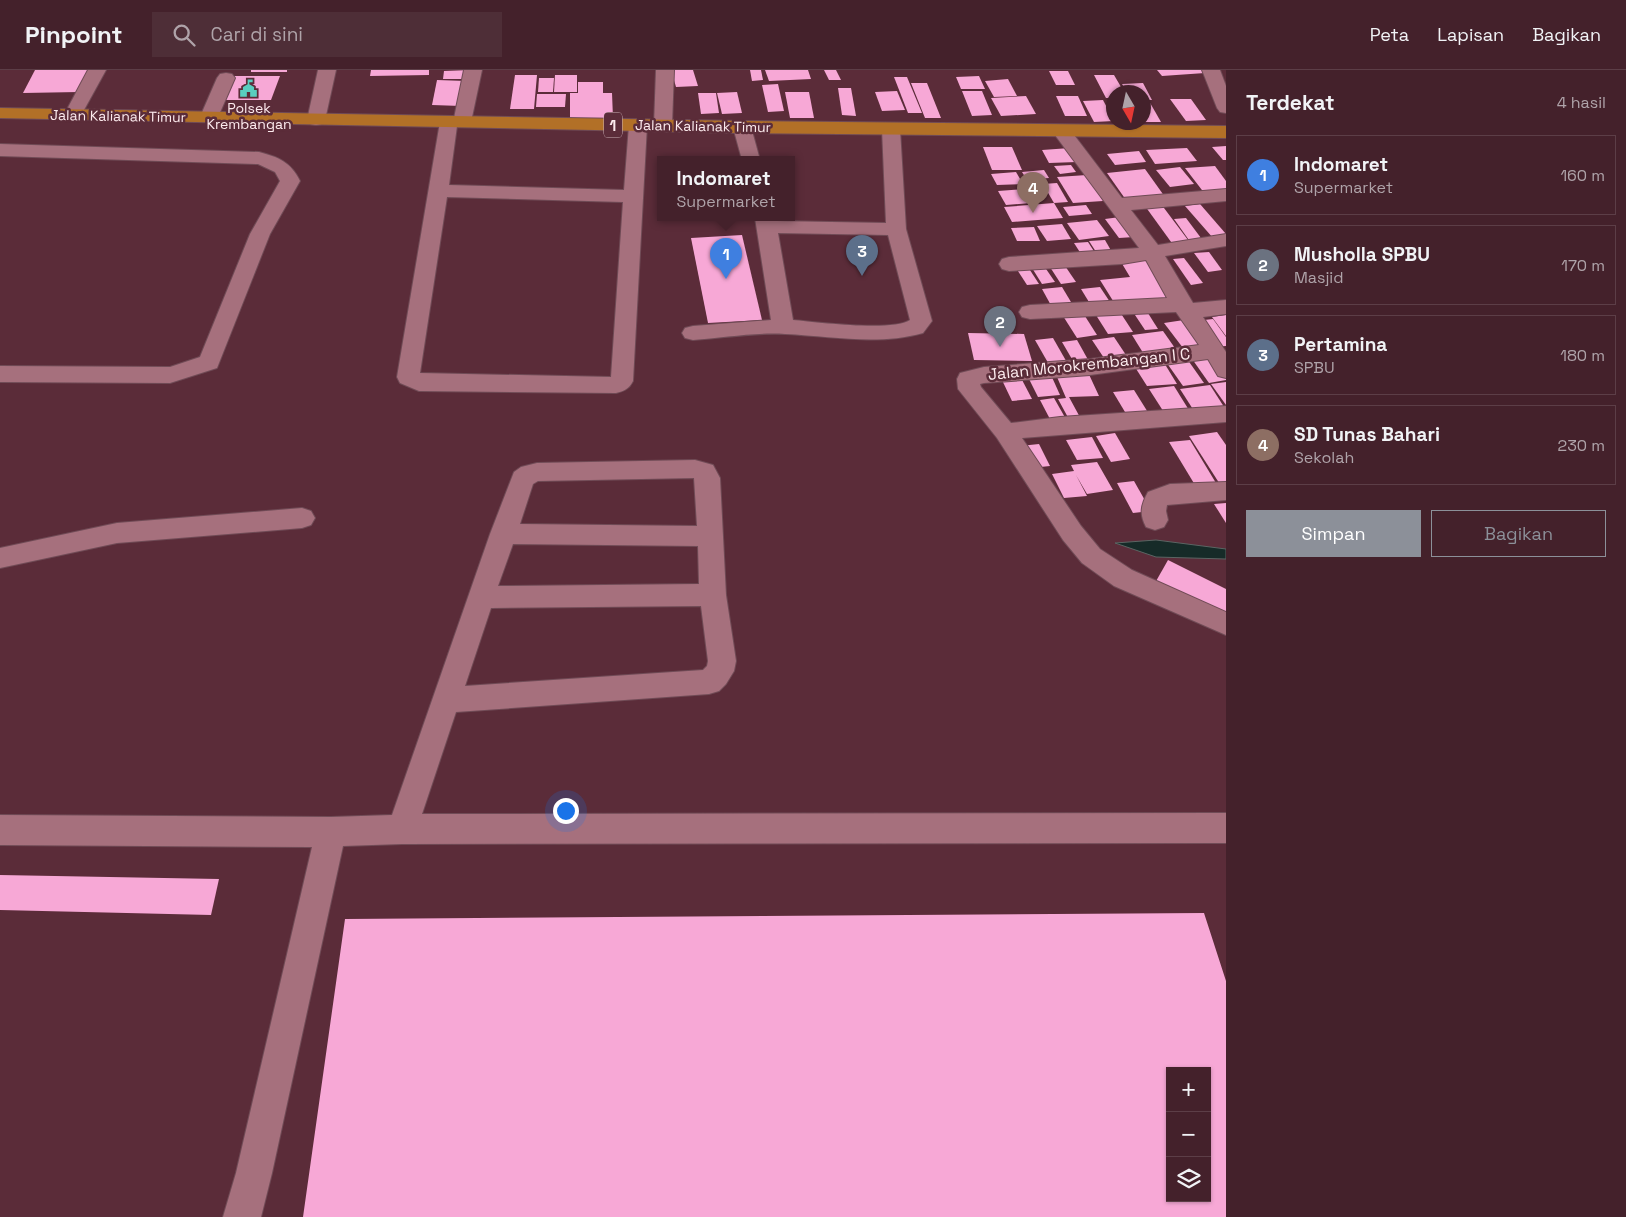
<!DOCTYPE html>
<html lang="id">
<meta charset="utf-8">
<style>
body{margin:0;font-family:"Space Grotesk",sans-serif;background:#4e2e37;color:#f1f3f6}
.controls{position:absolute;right:15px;bottom:15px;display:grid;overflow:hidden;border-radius:0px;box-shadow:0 1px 4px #0004}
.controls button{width:45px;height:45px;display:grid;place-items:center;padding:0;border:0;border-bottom:1px solid #5c3e47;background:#44212b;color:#f1f3f6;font:25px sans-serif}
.compass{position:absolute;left:1106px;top:15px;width:45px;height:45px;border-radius:50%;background:#44212b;box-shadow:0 1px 4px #0004;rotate:171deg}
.you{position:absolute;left:565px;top:740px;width:18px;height:18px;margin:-12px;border:4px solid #fff;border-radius:50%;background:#1a73e8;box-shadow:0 0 0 8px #1a73e833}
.badge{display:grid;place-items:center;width:32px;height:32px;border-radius:50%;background:#8c9099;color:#fff;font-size:16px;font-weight:700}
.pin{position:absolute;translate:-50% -41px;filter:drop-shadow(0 1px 2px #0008)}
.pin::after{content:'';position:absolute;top:26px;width:18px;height:15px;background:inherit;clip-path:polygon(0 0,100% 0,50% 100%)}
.popup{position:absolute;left:657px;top:86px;width:138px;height:65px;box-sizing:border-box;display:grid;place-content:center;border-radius:0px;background:#44212b;filter:drop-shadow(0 1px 4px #0005);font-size:16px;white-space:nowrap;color:#afa3a9}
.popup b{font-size:19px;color:#f1f3f6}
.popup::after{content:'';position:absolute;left:50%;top:100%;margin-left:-10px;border:10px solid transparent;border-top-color:#44212b}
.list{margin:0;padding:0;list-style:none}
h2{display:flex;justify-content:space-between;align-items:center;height:65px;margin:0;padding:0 20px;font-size:21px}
h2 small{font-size:16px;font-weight:400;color:#afa3a9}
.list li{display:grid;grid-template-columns:32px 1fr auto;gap:15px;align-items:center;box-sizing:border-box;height:80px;margin:0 10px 10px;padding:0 10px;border:1px solid #5c3e47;border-radius:0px}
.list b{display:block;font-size:19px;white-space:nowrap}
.list p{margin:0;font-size:16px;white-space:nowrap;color:#afa3a9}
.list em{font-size:16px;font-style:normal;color:#afa3a9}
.actions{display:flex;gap:10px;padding:15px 20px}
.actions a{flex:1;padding:11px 0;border:1px solid #8c9099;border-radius:0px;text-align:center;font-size:18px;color:#8c9099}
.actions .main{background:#8c9099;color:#fff}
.icon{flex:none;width:28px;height:28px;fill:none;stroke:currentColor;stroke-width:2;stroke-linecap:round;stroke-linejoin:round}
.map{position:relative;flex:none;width:1226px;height:1147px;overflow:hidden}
header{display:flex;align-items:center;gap:30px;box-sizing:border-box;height:70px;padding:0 25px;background:#44212b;border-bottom:1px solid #5c3e47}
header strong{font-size:24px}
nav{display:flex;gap:28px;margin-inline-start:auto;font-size:18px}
.search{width:350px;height:45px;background:#4e2e37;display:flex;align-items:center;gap:12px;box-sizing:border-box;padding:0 18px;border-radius:0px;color:#afa3a9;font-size:19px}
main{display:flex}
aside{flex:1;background:#44212b}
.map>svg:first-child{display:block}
</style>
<header>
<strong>Pinpoint</strong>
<div class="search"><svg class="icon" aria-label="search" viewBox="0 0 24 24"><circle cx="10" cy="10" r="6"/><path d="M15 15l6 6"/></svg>Cari di sini</div>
<nav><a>Peta</a><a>Lapisan</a><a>Bagikan</a></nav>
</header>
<main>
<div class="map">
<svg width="1226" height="1147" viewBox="0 0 1226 1147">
<rect width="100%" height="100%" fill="#5b2c39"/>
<!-- water -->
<polygon fill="#162b28" stroke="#5b6563" points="1156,470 1226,479 1226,489 1156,487 1115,473"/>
<!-- building -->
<g fill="#f7a8d6" fill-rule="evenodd">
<polygon points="35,0 89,0 79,22 23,23"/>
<rect x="251" y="0" width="36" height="2"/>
<polygon points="371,0 429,0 429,5 370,6"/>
<polygon points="471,0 470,9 443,9 444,1"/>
<polygon points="671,0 693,0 698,16 676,17"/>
<polygon points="750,0 761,0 763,10 752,11"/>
<polygon points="765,0 808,0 811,9 769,11"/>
<polygon points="824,0 836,0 841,10 829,10"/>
<polygon points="1157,0 1203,0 1205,3 1162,6"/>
<polygon points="1049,1 1068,1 1075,15 1056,15"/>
<polygon points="515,5 537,5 534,39 510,39"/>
<polygon points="555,5 577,5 577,22 554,22"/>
<polygon points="1094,5 1114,5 1124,22 1114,22 1114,28 1106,28"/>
<polygon points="227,6 280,6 271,30 218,30"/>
<polygon points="979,6 985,19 961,19 956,7"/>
<polygon points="894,7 907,7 922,43 908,43"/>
<polygon points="539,8 554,8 553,22 538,22"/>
<polygon points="1008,9 1017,26 994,27 985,11"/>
<polygon points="437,10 466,11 461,36 432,35"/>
<polygon points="578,12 603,12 603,23 612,23 613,48 570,48 570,23 578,23"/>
<polygon points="911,13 927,13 941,48 925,48"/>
<polygon points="1143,13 1152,30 1144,30 1144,22 1127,22 1122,14"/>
<polygon points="778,14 784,41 768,42 762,15"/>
<polygon points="838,18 851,18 856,46 842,45"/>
<polygon points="897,21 905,40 882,41 875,22"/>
<polygon points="962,21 982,21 992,45 972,46"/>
<polygon points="737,22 742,43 722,44 717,23"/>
<polygon points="785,22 809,22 814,48 790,48"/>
<polygon points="698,23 716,23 719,43 701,44"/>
<polygon points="537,24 566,24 565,37 536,37"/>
<polygon points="1026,26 1036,44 1001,46 991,28"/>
<polygon points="1056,26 1078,26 1087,46 1065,46"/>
<polygon points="1170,29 1191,29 1206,50 1186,51"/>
<polygon points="1103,30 1114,51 1094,52 1083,31"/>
<polygon points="1144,31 1149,31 1161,52 1144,52"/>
<polygon points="1226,76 1226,90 1223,90 1212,77"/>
<polygon points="983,77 1012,77 1022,100 992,100"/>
<polygon points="1070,78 1077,92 1049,93 1042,80"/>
<polygon points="1187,78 1197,91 1155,94 1146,80"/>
<polygon points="1139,81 1146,92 1115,95 1107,84"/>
<polygon points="1071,95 1076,102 1060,104 1054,96"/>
<polygon points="1215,96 1226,111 1226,123 1205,124 1185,98"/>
<polygon points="1180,97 1194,114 1170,117 1156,100"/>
<polygon points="1145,99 1165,127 1126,130 1107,103"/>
<polygon points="1044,100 1049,108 1027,110 1022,102"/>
<polygon points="1016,102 1023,114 997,115 991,104"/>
<polygon points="1087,105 1103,131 1073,133 1057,107"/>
<polygon points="1057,113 1068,132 1054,133 1043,114"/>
<polygon points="1023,119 1031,133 1006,135 998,121"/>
<polygon points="1054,133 1063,148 1012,152 1004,137"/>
<polygon points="1161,134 1191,174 1174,176 1145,136"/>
<polygon points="1200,134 1226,164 1226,166 1213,168 1185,136"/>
<polygon points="1086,135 1092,144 1069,146 1063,137"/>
<polygon points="1120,147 1134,167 1119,168 1105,149"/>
<polygon points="1186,148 1204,172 1191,173 1174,149"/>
<polygon points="1097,150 1109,166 1079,170 1067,153"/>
<polygon points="1062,154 1071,169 1047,171 1037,156"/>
<polygon points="1034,157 1040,171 1017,171 1011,158"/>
<polygon points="742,165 762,250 708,253 691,168"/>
<polygon points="1105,170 1113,184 1098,185 1089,171"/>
<polygon points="1088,172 1097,186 1083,187 1074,173"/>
<polygon points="1209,182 1222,200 1208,202 1194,183"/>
<polygon points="1184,188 1203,213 1191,215 1173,189"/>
<polygon points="1148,190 1174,229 1115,234 1100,210 1130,207 1121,192"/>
<polygon points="1063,193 1076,212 1061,214 1048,194"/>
<polygon points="1044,196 1055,212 1042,214 1032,198"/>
<polygon points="1028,197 1039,214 1027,215 1016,198"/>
<polygon points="1062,217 1074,237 1053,239 1042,219"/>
<polygon points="1100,217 1112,235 1092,237 1081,219"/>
<polygon points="1118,239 1133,262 1108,264 1094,242"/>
<polygon points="1146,240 1158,259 1145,260 1133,242"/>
<polygon points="1083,243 1097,265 1077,268 1063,246"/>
<polygon points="1226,245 1226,266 1212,247"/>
<polygon points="1213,249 1226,267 1226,276 1213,277 1195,251"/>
<polygon points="1184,250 1202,276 1183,278 1164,253"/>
<polygon points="1163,261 1177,281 1145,286 1132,265"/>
<polygon points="968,263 1024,264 1032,291 974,290"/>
<polygon points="1114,267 1128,288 1106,291 1092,270"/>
<polygon points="1053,268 1069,296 1051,298 1035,270"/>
<polygon points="1077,270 1091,295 1076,296 1062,272"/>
<polygon points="1210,284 1226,306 1226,310 1209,313 1190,286"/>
<polygon points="1185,286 1204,313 1183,316 1164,289"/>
<polygon points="1163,291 1177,314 1147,316 1133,294"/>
<polygon points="1086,298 1099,326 1069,327 1082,351 1071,353 1058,329 1066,328 1054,300"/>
<polygon points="1051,305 1060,325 1038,327 1028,307"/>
<polygon points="1020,306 1032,329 1012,331 1001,308"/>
<polygon points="1226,312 1226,335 1211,314"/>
<polygon points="1210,315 1226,340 1196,344 1180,319"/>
<polygon points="1174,316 1192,345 1167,347 1149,319"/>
<polygon points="1134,320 1149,344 1128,347 1113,322"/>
<polygon points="1054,328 1067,351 1052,353 1040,330"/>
<polygon points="1217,362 1226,375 1226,418 1223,419 1189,366"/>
<polygon points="1115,363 1130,389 1111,392 1096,366"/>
<polygon points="1092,367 1103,388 1077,390 1066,370"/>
<polygon points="1190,370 1219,418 1198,420 1169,372"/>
<polygon points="1039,374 1050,396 1031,398 1020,376"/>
<polygon points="1097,392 1113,420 1087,424 1076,405 1087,426 1064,428 1052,404 1074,401 1071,395"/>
<polygon points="1134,411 1151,441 1133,443 1117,413"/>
<polygon points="1226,433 1226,453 1214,434"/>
<polygon points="1168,490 1226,519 1226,550 1155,513"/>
<polygon points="0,805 219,809 211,845 0,840"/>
<path d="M1204,843l22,68v236h-923l42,-298zM1170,1001h37v127h-37z"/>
</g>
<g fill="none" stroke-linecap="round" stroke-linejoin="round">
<defs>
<g id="minor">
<polygon points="88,0 106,0 79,49 73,50 67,49 64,45"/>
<polygon points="318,0 336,0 325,50 322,54 316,55 310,54 307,50"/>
<path d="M464,0h18l-11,52 -3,4h-11l-8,59 175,5 5,-65 3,-4 6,-2 6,2 3,4 -14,256c-4,8 -9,10 -17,12l-197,-2 -19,-8 -3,-6 43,-255 3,-4h11zM447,127l176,5 -12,175 -191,-4z"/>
<polygon points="656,0 674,0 672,55 669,59 663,61 657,59 654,55"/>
<polygon points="1202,0 1220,0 1226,16 1226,43 1220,42 1217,38"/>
<polygon points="226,3 232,4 235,8 218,47 215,51 209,52 203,51 200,47 217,8 220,4"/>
<polygon points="742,51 749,53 751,57 760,90 742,90 733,57 735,53"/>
<path d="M891,53l7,2 2,4 6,100 26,92 -9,12c-46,13 -92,3 -138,1 -28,-2 -63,4 -92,6l-8,-2 -3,-5 3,-5 8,-2 78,-6 -16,-102h20l1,3 110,2 -4,-94 2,-4zM778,163l110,2 22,85c-18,12 -94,2 -117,0z"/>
<polygon points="1061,55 1068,57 1122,128 1226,119 1226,131 1131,140 1158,175 1226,164 1226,176 1165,186 1193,233 1226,230 1226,244 1203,247 1226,282 1226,308 1218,306 1208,289 1090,305 984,313 980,314 981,317 1011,353 1060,347 1226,336 1226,352 1022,368 1081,456 1100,479 1132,500 1226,542 1226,565 1114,516 1082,493 1063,470 997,368 958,319 957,309 960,303 984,297 1090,289 1199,275 1176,242 1030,249 1022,247 1019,242 1022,237 1030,235 1167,228 1146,190 1122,194 1009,201 1002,199 999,194 1002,189 1009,187 1139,178 1052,61 1054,57"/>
<path d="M0,74l259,8c19,5 32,10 41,29l-30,53 -53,134 -47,15 -170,-1v-16l170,1 30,-10 50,-123 30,-53 -5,-9 -17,-8 -258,-8z"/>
<path d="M695,390l18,5 7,13 6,117 10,66 -2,10 -8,13 -7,7 -10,3 -253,18 -34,102 804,-1v30l-824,1 -59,2 -71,327 -11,44h-38l13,-44 76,-326 -312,-2v-30l331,2 61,-2 98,-281 24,-62 7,-5 16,-4zM694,408l3,48 -177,-2 13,-40 5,-3zM513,474l185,2 1,38 -201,2zM701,536l7,55 -1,5 -4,4 -238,16 26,-78z"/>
<path d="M1226,412v18l-59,5 -1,6 2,9 -4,7 -9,3 -9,-3c-7,-13 -5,-22 2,-35l22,-8z"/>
<polygon points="302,438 311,441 315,448 311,455 302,458 117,473 0,498 0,478 117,453"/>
</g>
<polygon id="highway" points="0,38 742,51 1226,56 1226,68 742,63 0,48"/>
</defs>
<!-- minor casing -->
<use href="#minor" stroke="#704b56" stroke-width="2"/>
<!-- highway casing -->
<use href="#highway" stroke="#704b56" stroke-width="2"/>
<!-- minor -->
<use href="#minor" fill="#a6707d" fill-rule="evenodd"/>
<!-- highway -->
<use href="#highway" fill="#b27027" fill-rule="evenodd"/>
</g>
<!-- icons -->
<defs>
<symbol id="civic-bare" viewBox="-9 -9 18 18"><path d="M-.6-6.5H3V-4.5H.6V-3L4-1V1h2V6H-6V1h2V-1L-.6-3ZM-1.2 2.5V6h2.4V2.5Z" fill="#59cebf" stroke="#5b2c39" stroke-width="2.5" paint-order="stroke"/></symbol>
</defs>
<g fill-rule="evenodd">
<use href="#civic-bare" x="236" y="6" width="25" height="25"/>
</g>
<g text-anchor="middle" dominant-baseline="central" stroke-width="5" stroke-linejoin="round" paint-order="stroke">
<!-- far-poi labels -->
<g font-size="14" fill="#fdebee" stroke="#5b2c39">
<text x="249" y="38">Polsek<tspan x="249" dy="16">Krembangan</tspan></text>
</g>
<!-- far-street labels -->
<g font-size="14" fill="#fdebee" stroke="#5b2c39">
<text transform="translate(118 46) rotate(1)">Jalan Kalianak Timur</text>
<text transform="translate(703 56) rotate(1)">Jalan Kalianak Timur</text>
</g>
<!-- shield labels -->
<rect fill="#5b2c39" stroke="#ccb2b8" stroke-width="1" x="604" y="42.5" width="18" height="25" rx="4"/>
<g font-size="15" font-weight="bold" fill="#fdebee">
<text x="613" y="55">1</text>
</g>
<!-- street labels -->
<g font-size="16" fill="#fdebee" stroke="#5b2c39">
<text transform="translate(1089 294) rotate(-6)">Jalan Morokrembangan I C</text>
</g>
</g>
</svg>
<div class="controls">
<button>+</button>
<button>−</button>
<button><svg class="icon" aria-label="layers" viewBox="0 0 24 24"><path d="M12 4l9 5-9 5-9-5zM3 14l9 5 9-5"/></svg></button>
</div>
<svg class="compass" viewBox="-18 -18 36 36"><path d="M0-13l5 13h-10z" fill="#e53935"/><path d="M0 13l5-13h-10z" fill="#afa3a9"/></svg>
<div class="you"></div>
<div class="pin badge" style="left:726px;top:209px;background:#3f7fe0">1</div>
<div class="popup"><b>Indomaret</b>Supermarket</div>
<div class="pin badge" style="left:1000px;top:277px;background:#6b7280">2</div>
<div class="pin badge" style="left:862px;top:206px;background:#5c6f8a">3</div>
<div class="pin badge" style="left:1033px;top:143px;background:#8d6e63">4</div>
</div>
<aside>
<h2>Terdekat<small>4 hasil</small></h2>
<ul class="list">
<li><span class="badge" style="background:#3f7fe0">1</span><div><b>Indomaret</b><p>Supermarket</p></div><em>160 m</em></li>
<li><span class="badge" style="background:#6b7280">2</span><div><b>Musholla SPBU</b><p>Masjid</p></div><em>170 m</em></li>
<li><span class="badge" style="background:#5c6f8a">3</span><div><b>Pertamina</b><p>SPBU</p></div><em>180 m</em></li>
<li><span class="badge" style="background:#8d6e63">4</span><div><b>SD Tunas Bahari</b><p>Sekolah</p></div><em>230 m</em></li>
</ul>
<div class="actions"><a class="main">Simpan</a><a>Bagikan</a></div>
</aside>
</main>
